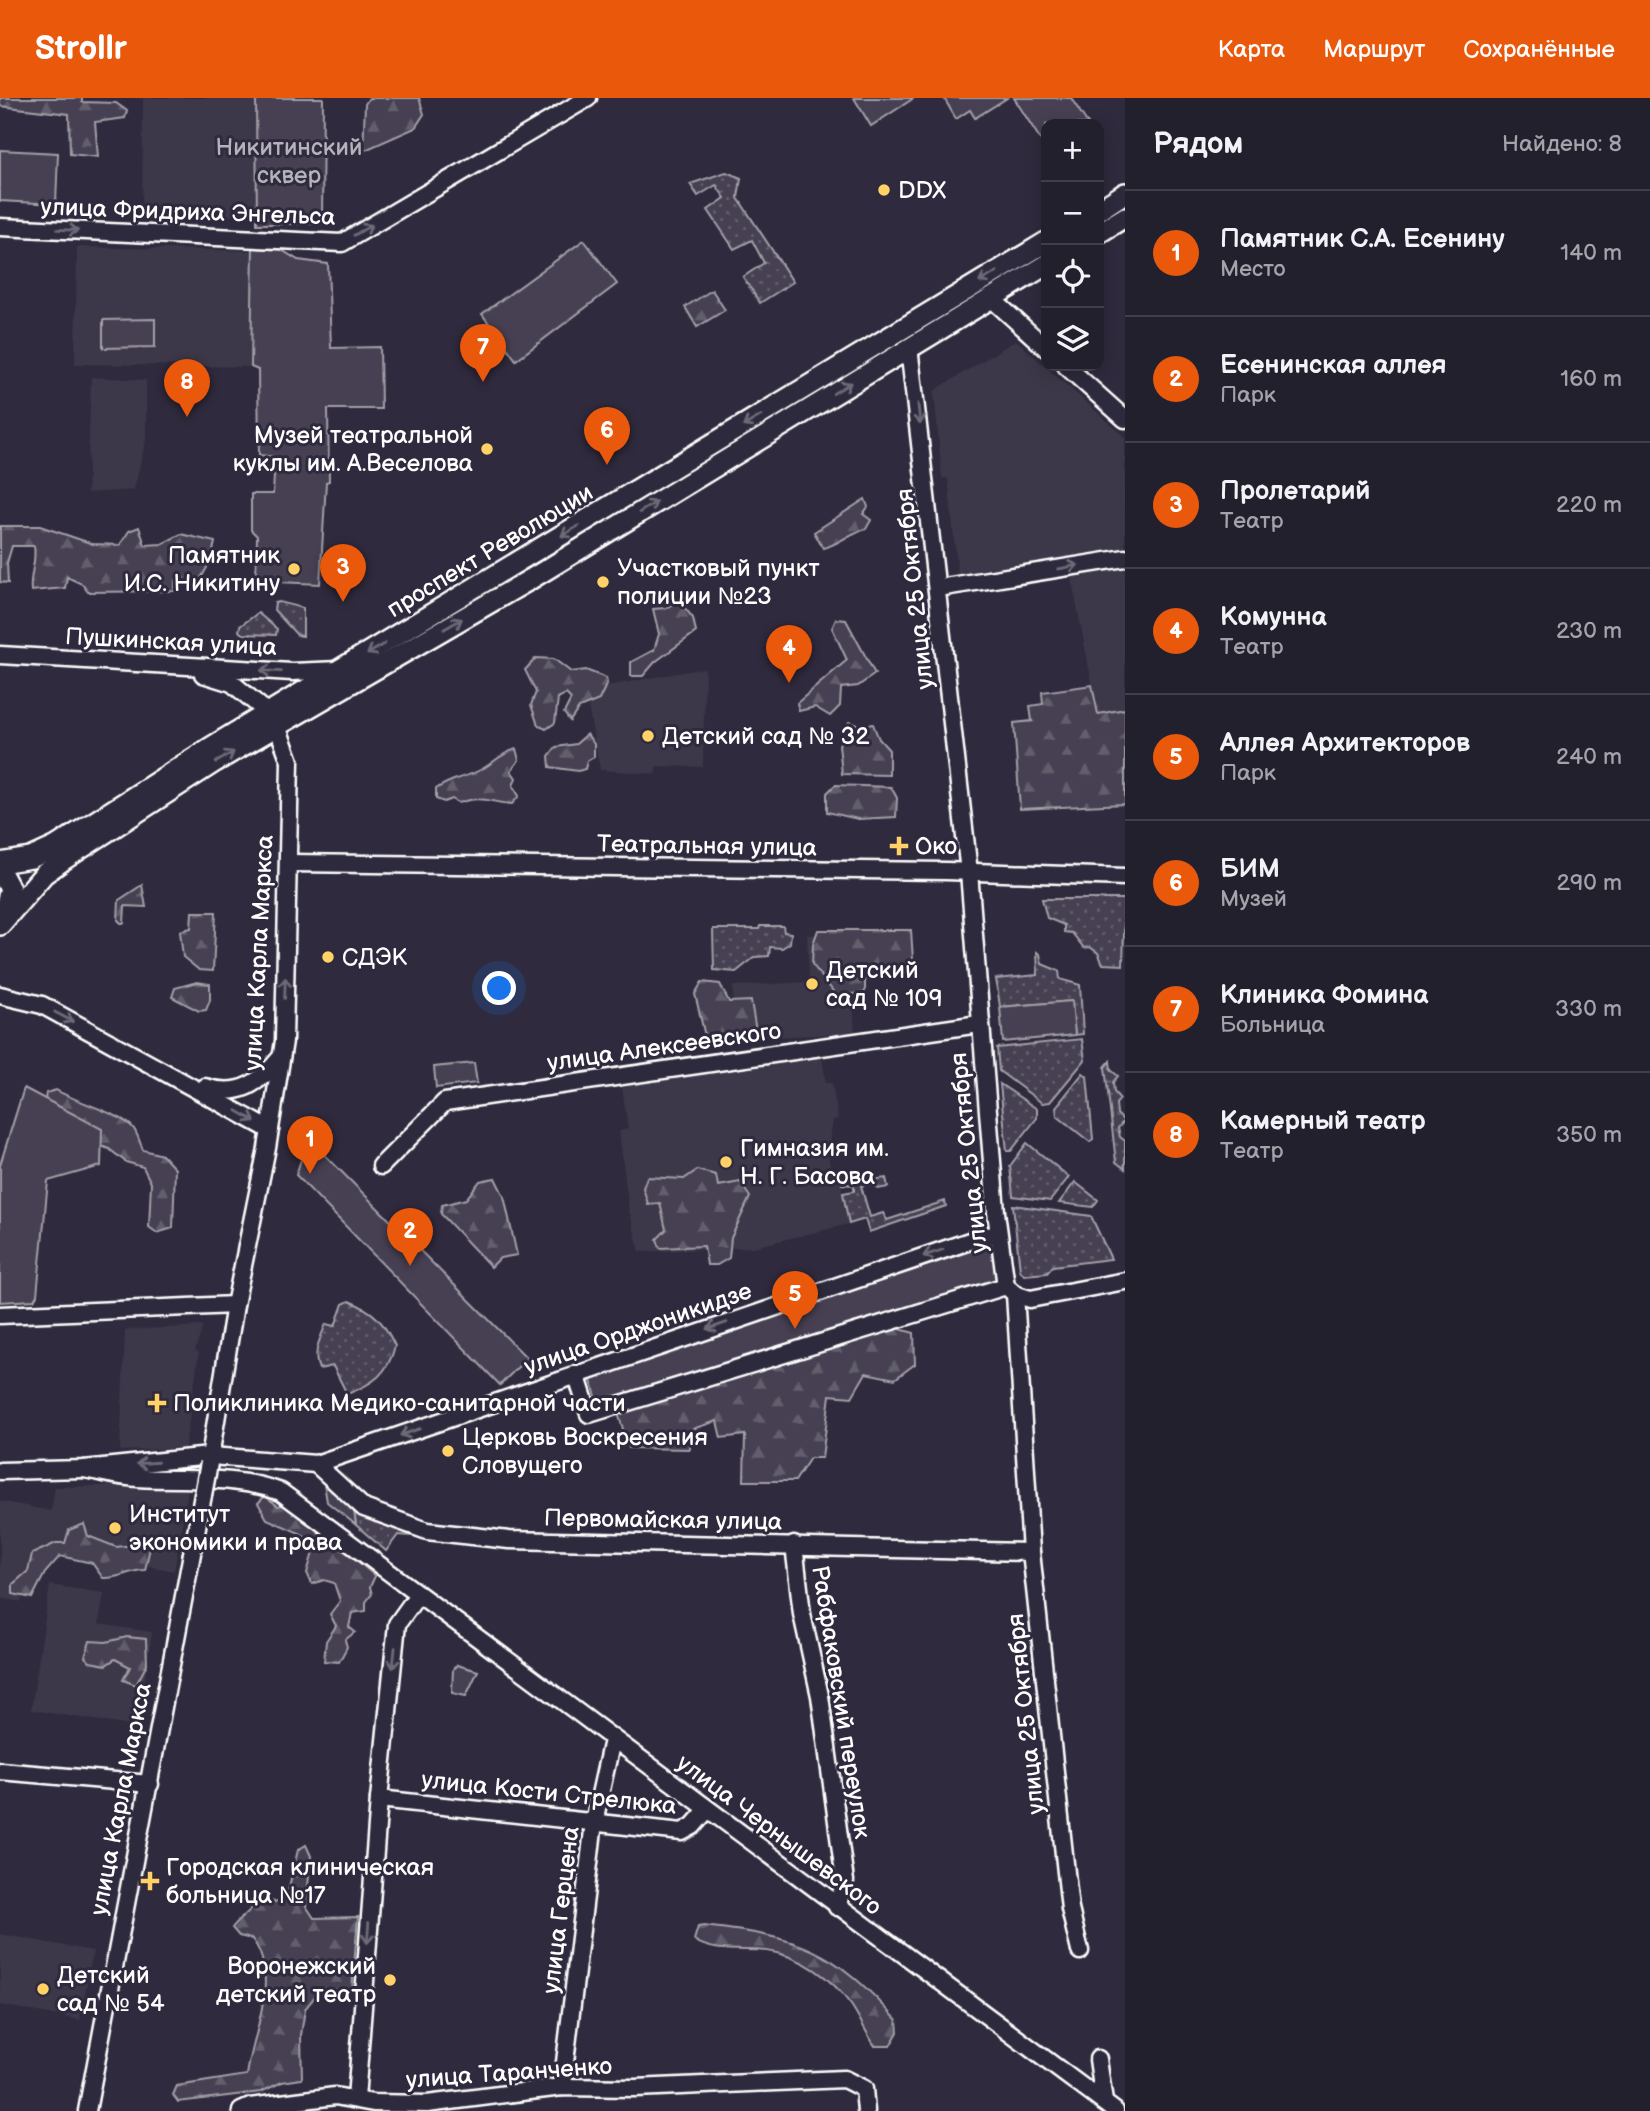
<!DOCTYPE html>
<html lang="ru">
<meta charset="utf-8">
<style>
body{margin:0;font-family:"Balsamiq Sans",sans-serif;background:#2f2d3a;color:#f1f3f6}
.controls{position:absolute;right:21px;top:21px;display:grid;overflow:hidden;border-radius:14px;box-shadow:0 4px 18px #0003}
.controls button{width:63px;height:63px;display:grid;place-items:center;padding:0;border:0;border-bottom:2px solid #403e4a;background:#23202e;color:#f1f3f6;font:35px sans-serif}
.you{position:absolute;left:500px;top:891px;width:24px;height:24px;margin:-18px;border:5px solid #fff;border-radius:50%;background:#1a73e8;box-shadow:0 0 0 10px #1a73e833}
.badge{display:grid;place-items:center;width:46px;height:46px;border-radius:50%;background:#ea580c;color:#fff;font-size:23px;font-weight:700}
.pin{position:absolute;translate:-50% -58px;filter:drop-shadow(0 2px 4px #0008)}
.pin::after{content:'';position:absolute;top:37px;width:24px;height:21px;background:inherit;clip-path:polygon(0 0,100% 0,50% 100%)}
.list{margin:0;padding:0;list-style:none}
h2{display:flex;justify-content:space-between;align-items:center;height:91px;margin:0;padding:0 28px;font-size:30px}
h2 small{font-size:23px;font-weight:400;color:#a3a3aa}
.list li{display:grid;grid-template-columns:46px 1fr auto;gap:21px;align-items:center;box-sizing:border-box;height:126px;padding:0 28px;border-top:2px solid #403e4a}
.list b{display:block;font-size:26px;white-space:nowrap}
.list p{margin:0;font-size:23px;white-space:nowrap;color:#a3a3aa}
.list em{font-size:23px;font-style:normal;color:#a3a3aa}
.icon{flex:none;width:38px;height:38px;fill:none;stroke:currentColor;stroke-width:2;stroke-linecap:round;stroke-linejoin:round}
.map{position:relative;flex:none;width:1125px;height:2013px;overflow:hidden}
header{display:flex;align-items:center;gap:42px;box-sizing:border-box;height:98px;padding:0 35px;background:#ea580c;color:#fff}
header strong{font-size:33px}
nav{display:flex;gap:38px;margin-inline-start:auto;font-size:24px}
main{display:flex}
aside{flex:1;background:#23202e}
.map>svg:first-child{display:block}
</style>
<header>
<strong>Strollr</strong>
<nav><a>Карта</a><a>Маршрут</a><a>Сохранённые</a></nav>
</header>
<main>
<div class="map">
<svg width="1125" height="2013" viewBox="0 0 1125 2013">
<defs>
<pattern id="grass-dots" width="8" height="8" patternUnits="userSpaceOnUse" patternTransform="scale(1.75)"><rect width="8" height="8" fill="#464152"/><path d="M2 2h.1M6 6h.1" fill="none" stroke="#625e6c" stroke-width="1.8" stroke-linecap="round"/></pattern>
<pattern id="forest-firs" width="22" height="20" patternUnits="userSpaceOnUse" patternTransform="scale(1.75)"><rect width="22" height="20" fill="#464152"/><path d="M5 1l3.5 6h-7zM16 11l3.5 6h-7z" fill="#625e6c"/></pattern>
</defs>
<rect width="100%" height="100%" fill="#2f2a3d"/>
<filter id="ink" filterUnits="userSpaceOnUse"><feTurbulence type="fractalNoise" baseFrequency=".0143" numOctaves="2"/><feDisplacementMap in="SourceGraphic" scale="14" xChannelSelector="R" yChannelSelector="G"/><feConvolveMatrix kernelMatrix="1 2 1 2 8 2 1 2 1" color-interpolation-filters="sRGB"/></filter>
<g filter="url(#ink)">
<!-- built -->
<g fill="#3c3749">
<polygon points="128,0 256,0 257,118 142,117 143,1"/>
<polygon points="77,149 253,153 251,269 75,266"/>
<polygon points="1016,242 1125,339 1125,454 958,479 948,380 942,380 934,293"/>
<polygon points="91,279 146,282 146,342 134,392 87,395"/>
<polygon points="1125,468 1125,611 1098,616 1071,478"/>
<polygon points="705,570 703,669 656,668 656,676 600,672 585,592"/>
<polygon points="868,834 870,884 852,885 855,935 735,941 733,888 809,884 807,837"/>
<polygon points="822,959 826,985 832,985 838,1021 833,1022 828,1053 831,1076 841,1086 849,1126 754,1149 640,1154 629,1113 619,1033 628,1031 622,990 650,982"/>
<polygon points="203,1228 195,1253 199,1254 185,1350 120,1353 125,1232"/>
<polygon points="139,1387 188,1392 174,1473 45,1448 36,1491 24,1489 21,1504 0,1500 0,1403 51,1413 55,1389"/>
<polygon points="50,1487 104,1495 99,1526 152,1534 138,1629 31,1612"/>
<polygon points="0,1836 93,1853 80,1922 0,1907"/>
</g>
<!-- grass -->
<g fill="url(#grass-dots)" stroke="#a2a0a8" stroke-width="2">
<polygon points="726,74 741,80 738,100 793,184 760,205 743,179 764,165 752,142 734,151 708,112 725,100 716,87 698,98 690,86"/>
<polygon points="279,504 303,510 303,538 297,537 274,512 275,505"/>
<polygon points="258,515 277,531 276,537 242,536 239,533 240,528"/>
<polygon points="1042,801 1125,801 1123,867 1103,866 1098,855 1090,849 1084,850 1072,835 1064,834 1064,827 1047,820"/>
<polygon points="760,828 783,828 784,834 791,835 790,845 782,850 770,849 769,858 755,859 736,874 714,872 713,831 759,831"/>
<polygon points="1037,854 1040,856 1042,866 1059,873 1060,881 1080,887 1083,936 1075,937 1071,903 1000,909 996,881 1038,877"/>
<polygon points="1082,941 1085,962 1050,1004 1042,1005 999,973 997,950"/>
<polygon points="1110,963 1111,972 1118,978 1113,984 1114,994 1120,1001 1116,1006 1117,1016 1124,1023 1118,1030 1120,1039 1125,1043 1125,1071 1116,1064 1105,969"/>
<polygon points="1083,975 1087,978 1093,1041 1090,1044 1057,1018 1056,1009"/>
<polygon points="1000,986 1037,1011 1037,1020 1011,1053 1007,1053"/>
<polygon points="1027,1045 1069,1079 1050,1103 1013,1098 1010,1068"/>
<polygon points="886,1080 888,1089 878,1091 872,1086 861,1088 870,1119 883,1115 887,1122 945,1103 946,1108 869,1134 865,1121 849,1126 843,1095 854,1093 854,1087 841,1086"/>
<polygon points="1075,1084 1098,1102 1093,1109 1059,1105"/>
<polygon points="1013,1107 1091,1118 1111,1161 1053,1168 1047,1175 1024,1177 1020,1172"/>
<path d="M349,1203c25,10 35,21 46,45 -7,28 -22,38 -48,48l-14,-28 -14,3c-7,-16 1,-30 7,-45l9,2 8,-22z"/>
<polygon points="353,1405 425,1439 398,1437 386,1453 356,1427"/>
</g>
<!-- forest -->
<g fill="url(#forest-firs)" stroke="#a2a0a8" stroke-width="2">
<polygon points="0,0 82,0 82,4 116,5 127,13 125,20 95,24 98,59 70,56 69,16 0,8"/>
<polygon points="369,0 419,0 424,16 415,30 363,53 365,6"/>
<polygon points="712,192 725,212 697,229 685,209"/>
<path d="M865,401l3,8 -5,7 8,6 -5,9c-20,5 -25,15 -43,19l-9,-16z"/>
<path d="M0,428h40l53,18 27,1 9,-14 10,-4 6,18 17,-1 19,-10 34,8c-2,14 -9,31 -19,42l-21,-3v10l-87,1 -6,-8 -15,-7 -2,11 -34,3c-2,-17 6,-28 3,-45h-22l-5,17 1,20 -8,-1z"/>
<polygon points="679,503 693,520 696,534 655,564 643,578 631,578 631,564 654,552 659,536 653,511 666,510"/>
<polygon points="836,521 846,522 875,576 858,588 841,590 840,608 830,618 815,609 799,613 797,605 847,562 832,530"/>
<polygon points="536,560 554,561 571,574 586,572 606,580 607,585 599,602 579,610 570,623 564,615 571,601 566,596 558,600 555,625 546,631 538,627 531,607 536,594 525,572"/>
<polygon points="1092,587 1098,616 1125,611 1125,706 1020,711 1014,625 1032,623 1030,608 1043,606 1042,594"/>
<polygon points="849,624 861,628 873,626 879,641 889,652 889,677 842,676 839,647"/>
<polygon points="587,636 594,646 594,659 587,663 585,671 578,673 550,669 549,658 556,649 576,646"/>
<path d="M516,651l3,11 -8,11 5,7 -3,8 6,10 -7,8c-22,-2 -32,-9 -53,-1l-7,-4 -8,3 -8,-3v-10c18,-12 30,-11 46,-20 13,-7 18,-15 34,-20z"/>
<polygon points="835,687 891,689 897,700 896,719 858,721 827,714 827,695"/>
<polygon points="142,787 146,809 125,808 124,825 121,825 118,822 119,802"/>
<polygon points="192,814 216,814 213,873 199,872 183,859 180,833 191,830"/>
<polygon points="818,832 911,832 913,862 887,877 865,881 865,895 836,897 812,866 813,846"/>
<polygon points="197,884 210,886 210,902 206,912 199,913 172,899 175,890"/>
<polygon points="702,884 720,886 729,904 751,903 757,939 710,944 704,934 695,896"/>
<path d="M56,992c18,11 69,25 78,39 4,6 6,14 9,21l19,5 13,14 -2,59 -16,5 -8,-6 2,-44 -8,-16 -17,-5 -17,-13 -29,-11 -37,-27 3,-18z"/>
<polygon points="697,1072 716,1077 718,1088 740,1084 750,1099 731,1140 729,1160 717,1167 707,1167 704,1148 660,1150 657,1141 666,1132 660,1105 648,1106 643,1090 647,1079 684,1081"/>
<polygon points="495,1080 504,1098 517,1157 500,1160 491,1169 441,1116 442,1107 466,1101 480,1083"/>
<polygon points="893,1229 914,1235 915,1266 895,1281 866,1275 852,1299 830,1297 822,1360 810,1360 795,1383 744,1383 745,1337 721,1340 717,1323 689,1332 690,1351 629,1350 617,1312"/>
<polygon points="323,1379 353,1405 356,1427 327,1404"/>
<polygon points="265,1398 278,1408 287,1406 299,1414 305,1424 320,1431 375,1478 370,1489 372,1496 366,1504 366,1513 352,1515 349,1529 355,1534 345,1542 347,1549 339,1564 324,1563 326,1543 336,1528 330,1516 340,1503 334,1485 324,1482 312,1486 307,1475 314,1451 302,1436 267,1421 258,1405"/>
<path d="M84,1426l4,12 28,11 35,-4 -6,27c-16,0 -25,9 -42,8l-11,-15 -32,-7 -15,17 -13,25 -19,-4v-10l15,-13 4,-17 24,-11h9l4,-13z"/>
<polygon points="127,1539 146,1541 147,1566 136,1587 123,1582 130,1569 115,1561 106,1567 90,1564 85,1559 90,1543 106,1544"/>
<path d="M306,1747l5,11 -5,50 8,12 44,-1 -6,74 -31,-2 -16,20 -4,26 1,44 -20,3 -21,10 -83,10 -5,-7 4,-9 70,-11c6,-43 34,-98 5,-136l-13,-3 -7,-8c8,-11 18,-15 27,-29l16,3 12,-7 11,-45z"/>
<path d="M704,1828c96,11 128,22 193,94l1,12 -8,14h-15c-9,-13 -15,-28 -24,-41 -20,-28 -50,-49 -84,-54 -23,-3 -53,3 -73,-11l4,-13z"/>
</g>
<!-- park -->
<g fill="#464152" stroke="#a2a0a8" stroke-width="2">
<polygon points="256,0 323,0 322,126 257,126"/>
<polygon points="854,0 914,0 871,28"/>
<polygon points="944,0 1007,0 975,20 970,12 956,21"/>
<polygon points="1014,0 1071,0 1088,26 1046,26 1046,50"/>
<polygon points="0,52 58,55 56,106 0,103"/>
<polygon points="584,142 617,186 516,262 482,216"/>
<polygon points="253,147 275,148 298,162 328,166 331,250 380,249 381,311 328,311 329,383 326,384 320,486 256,483 257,438 251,432 251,396 273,396 275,359 259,357 258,272 251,269"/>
<polygon points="155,221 155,249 103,250 103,222"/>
<polygon points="1072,903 1075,937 1003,944 1000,909"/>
<polygon points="474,965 477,985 436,990 434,969"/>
<polygon points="24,990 102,1031 101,1068 48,1083 37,1197 34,1202 0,1204 0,1067"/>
<polygon points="308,1040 527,1260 500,1287 296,1077"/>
<polygon points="984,1145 992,1145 1000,1182 599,1307 590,1280 980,1150"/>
<polygon points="457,1567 478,1573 466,1598 452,1595 453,1571"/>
</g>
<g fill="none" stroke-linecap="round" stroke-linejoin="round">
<defs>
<g id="minor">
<polyline points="0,129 342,145 588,0"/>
<polyline points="991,200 1046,250"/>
<polyline points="909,249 969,774 996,1114 1006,1188 1015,1196 1030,1201 1125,1183"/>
<polyline points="1066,268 1125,321"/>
<polyline points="938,490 1125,460"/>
<polyline points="0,557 292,574 339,572"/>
<polyline points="203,576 232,585 268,615"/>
<polyline points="289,765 946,773 1125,779"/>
<polyline points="0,897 42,907 270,1032"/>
<path d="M205,989c34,11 55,-4 76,-30"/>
<polyline points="381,1068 445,1004 979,926"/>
<polyline points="1015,1196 1031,1454 1070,1811 1080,1853"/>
<polyline points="0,1217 235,1207"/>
<polyline points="576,1276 589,1316 1006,1188"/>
<polyline points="209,1365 235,1207 267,1050 284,943 290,663 277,628"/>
<polyline points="316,1366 364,1410 427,1433 509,1442 1031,1454"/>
<path d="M84,1371c17,3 35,8 53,9 52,3 93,-4 144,14l834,619"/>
<polyline points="0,1373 84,1371 210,1358 316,1366 984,1138 998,1137"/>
<polyline points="794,1447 802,1516 820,1598 845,1783 837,1809"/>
<polyline points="0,1673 150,1686"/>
<polyline points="379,1701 682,1734 693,1728 707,1712"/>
<polyline points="1098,1961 1104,2004"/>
<polyline points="562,1989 594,1724 612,1642"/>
<polyline points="356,2001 379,1701 397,1526 417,1498"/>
<polyline points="87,2013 203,1397"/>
<polyline points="241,2013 250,2009 335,1998 373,2005 427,2006 562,1989 635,1990 844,1981 864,1991 866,2013"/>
</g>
<g id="major">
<polyline points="1099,112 1125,95"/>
<polyline points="1099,135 1125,119"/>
<polyline points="0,765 31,760 55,749 208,651 1046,144"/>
<polyline points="0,772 10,791 3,818"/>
<polyline points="0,827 44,776 65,761 215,664 531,481 1046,167"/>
</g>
</defs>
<!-- minor casing -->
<use href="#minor" stroke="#fff" stroke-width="21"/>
<!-- major casing -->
<use href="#major" stroke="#fff" stroke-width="24"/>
<!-- minor -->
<use href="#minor" stroke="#2f2a3d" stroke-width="16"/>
<!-- major -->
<use href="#major" stroke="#2f2a3d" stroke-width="19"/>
<defs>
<polyline id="minor-bridge" points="203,1397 209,1365"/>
</defs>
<!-- minor-bridge casing -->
<use href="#minor-bridge" stroke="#fff" stroke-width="21" stroke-linecap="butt"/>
<!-- minor-bridge -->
<use href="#minor-bridge" stroke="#2f2a3d" stroke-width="16"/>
</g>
<!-- one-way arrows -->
<defs><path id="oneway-shaft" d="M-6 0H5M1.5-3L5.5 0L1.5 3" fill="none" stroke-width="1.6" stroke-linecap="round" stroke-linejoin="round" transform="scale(1.75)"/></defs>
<g stroke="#6d6a77">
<use href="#oneway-shaft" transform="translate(68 132) rotate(3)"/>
<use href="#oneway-shaft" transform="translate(363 132) rotate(-30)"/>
<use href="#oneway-shaft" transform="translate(988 179) rotate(149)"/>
<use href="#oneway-shaft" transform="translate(842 290) rotate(-32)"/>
<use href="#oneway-shaft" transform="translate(919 316) rotate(84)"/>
<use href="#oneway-shaft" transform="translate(752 323) rotate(149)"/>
<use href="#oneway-shaft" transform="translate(648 409) rotate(-32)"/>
<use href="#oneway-shaft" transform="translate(570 433) rotate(149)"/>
<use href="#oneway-shaft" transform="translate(1068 469) rotate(-11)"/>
<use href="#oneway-shaft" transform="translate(453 526) rotate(-30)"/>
<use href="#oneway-shaft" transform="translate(376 551) rotate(149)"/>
<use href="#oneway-shaft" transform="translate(271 573) rotate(-177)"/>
<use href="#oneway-shaft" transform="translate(225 659) rotate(-31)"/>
<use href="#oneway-shaft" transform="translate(285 890) rotate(-88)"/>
<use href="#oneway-shaft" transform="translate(64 919) rotate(28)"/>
<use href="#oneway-shaft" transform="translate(246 1018) rotate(30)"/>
<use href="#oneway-shaft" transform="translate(933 1155) rotate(162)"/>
<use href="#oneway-shaft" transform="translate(717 1228) rotate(161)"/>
<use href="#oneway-shaft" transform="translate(410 1334) rotate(161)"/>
<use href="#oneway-shaft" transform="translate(147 1365) rotate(176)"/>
<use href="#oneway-shaft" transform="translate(394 1560) rotate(96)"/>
<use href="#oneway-shaft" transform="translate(368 1835) rotate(94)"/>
</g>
</g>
<!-- markers -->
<g fill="#ffd166" stroke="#2f2a3d" stroke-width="2.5">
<circle cx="884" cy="92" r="7"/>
<circle cx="487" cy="351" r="7"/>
<circle cx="294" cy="471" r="7"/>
<circle cx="603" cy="484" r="7"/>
<circle cx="648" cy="638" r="7"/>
<path d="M895.5 737.5h7v7h7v7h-7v7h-7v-7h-7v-7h7z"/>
<circle cx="328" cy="859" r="7"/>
<circle cx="812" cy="886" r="7"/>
<circle cx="726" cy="1064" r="7"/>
<path d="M153.5 1294.5h7v7h7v7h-7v7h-7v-7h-7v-7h7z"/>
<circle cx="448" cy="1353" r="7"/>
<circle cx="115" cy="1430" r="7"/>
<path d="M146.5 1772.5h7v7h7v7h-7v7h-7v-7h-7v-7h7z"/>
<circle cx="390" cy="1882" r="7"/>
<circle cx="43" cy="1891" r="7"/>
</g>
<g text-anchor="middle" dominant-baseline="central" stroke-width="6" stroke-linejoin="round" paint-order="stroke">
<!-- park labels -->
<g font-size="24" fill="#b5b3ba" stroke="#2f2a3d">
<text x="289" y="49">Никитинский<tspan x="289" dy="28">сквер</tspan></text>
</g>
<!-- poi labels -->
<g font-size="24" fill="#fff" stroke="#2f2a3d" text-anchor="start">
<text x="898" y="92">DDX</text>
<text x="473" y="337" text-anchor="end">Музей театральной<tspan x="473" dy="28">куклы им. А.Веселова</tspan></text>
<text x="280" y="457" text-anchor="end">Памятник<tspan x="280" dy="28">И.С. Никитину</tspan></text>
<text x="617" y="470">Участковый пункт<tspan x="617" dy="28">полиции №23</tspan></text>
<text x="662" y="638">Детский сад № 32</text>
<text x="915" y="748">Око</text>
<text x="342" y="859">СДЭК</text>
<text x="826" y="872">Детский<tspan x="826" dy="28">сад № 109</tspan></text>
<text x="740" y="1050">Гимназия им.<tspan x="740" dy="28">Н. Г. Басова</tspan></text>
<text x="173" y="1305">Поликлиника Медико-санитарной части</text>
<text x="462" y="1339">Церковь Воскресения<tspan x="462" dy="28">Словущего</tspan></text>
<text x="129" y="1416">Институт<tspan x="129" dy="28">экономики и права</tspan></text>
<text x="166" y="1769">Городская клиническая<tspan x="166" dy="28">больница №17</tspan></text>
<text x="376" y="1868" text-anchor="end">Воронежский<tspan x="376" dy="28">детский театр</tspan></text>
<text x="57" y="1877">Детский<tspan x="57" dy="28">сад № 54</tspan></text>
</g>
<!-- street labels -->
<g font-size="24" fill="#fff" stroke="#2f2a3d">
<text transform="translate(188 114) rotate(2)">улица Фридриха Энгельса</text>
<text transform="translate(490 453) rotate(-31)">проспект Революции</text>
<text transform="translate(915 491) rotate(-96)">улица 25 Октября</text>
<text transform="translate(171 544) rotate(3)">Пушкинская улица</text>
<text transform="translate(707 748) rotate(1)">Театральная улица</text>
<text transform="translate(259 855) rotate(-87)">улица Карла Маркса</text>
<text transform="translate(664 949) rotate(-8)">улица Алексеевского</text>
<text transform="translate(969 1055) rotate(-96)">улица 25 Октября</text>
<text transform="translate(638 1231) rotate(-19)">улица Орджоникидзе</text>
<text transform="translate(663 1422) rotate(1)">Первомайская улица</text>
<text transform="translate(841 1604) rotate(81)">Рабфаковский переулок</text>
<text transform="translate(1026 1616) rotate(-96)">улица 25 Октября</text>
<text transform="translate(549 1695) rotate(6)">улица Кости Стрелюка</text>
<text transform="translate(121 1701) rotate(-79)">улица Карла Маркса</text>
<text transform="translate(779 1737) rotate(37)">улица Чернышевского</text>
<text transform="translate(561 1812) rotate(-83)">улица Герцена</text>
<text transform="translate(509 1975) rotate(-4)">улица Таранченко</text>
</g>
</g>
</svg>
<div class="controls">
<button>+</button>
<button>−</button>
<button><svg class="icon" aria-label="locate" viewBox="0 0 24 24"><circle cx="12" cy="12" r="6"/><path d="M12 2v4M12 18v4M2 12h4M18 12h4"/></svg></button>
<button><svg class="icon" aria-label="layers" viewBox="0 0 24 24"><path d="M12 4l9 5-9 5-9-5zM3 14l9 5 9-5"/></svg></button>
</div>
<div class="you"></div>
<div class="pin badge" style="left:310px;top:1076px">1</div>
<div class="pin badge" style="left:410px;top:1168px">2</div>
<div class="pin badge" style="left:343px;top:504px">3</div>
<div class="pin badge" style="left:789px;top:585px">4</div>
<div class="pin badge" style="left:795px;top:1231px">5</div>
<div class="pin badge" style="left:607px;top:367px">6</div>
<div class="pin badge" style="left:483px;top:284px">7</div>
<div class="pin badge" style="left:187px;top:319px">8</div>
</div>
<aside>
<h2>Рядом<small>Найдено: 8</small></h2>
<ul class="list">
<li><span class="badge">1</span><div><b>Памятник С.А. Есенину</b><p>Место</p></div><em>140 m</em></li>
<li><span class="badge">2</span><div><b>Есенинская аллея</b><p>Парк</p></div><em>160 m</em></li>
<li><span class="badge">3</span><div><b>Пролетарий</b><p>Театр</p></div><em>220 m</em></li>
<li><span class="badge">4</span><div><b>Комунна</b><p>Театр</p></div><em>230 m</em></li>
<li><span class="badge">5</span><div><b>Аллея Архитекторов</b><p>Парк</p></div><em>240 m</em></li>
<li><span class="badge">6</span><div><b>БИМ</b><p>Музей</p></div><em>290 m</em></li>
<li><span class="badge">7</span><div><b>Клиника Фомина</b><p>Больница</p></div><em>330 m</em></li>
<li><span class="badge">8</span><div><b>Камерный театр</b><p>Театр</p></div><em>350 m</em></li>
</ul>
</aside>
</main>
